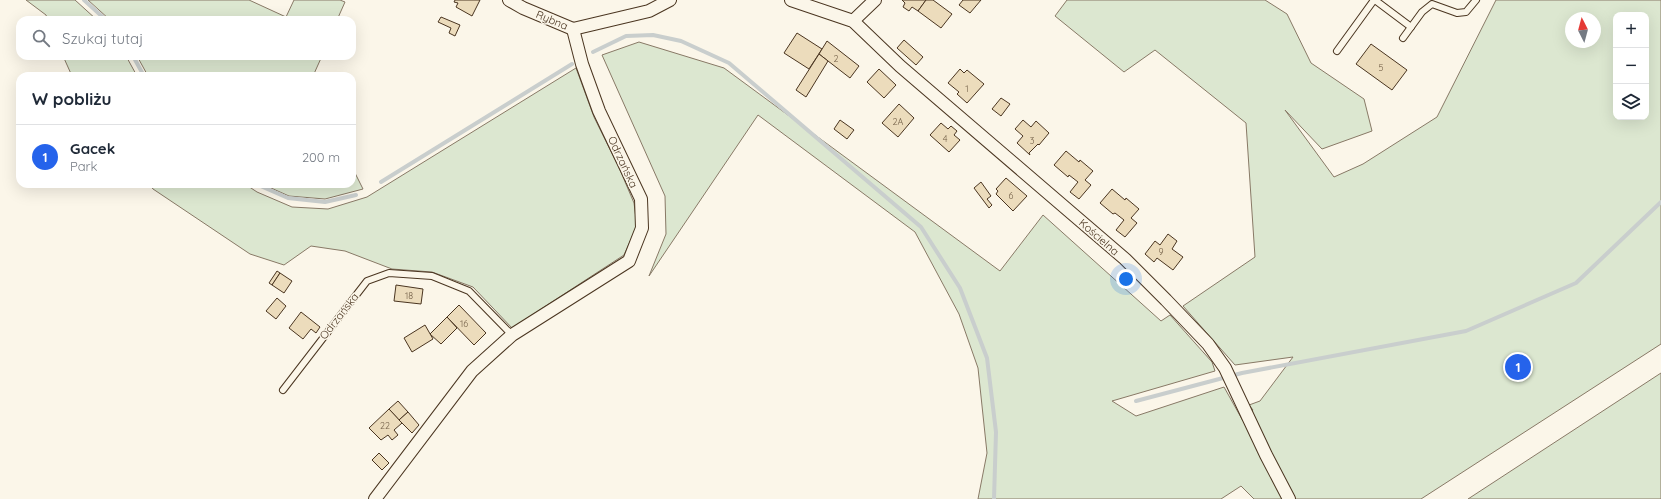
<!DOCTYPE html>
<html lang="pl">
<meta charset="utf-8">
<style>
body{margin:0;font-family:Quicksand,sans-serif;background:#f6f6f7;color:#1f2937}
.controls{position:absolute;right:12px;top:12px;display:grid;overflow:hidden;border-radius:8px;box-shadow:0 4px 16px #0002}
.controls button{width:36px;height:36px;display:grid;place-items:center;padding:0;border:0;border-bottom:1px solid #e0e1e3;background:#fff;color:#1f2937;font:20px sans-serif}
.compass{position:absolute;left:1565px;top:12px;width:36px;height:36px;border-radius:50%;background:#fff;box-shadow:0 4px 16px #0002;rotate:354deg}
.you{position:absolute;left:1126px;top:279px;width:14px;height:14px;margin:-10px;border:3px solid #fff;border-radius:50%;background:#1a73e8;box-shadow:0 0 0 6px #1a73e833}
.badge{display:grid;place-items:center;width:26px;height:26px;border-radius:50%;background:#2563eb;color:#fff;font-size:13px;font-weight:700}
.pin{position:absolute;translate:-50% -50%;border:2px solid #fff;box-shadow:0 1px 4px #0006}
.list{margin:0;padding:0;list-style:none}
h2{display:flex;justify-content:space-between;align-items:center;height:52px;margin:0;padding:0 16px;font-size:17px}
h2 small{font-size:13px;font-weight:400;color:#747a83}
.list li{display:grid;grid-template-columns:26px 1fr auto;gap:12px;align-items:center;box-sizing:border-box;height:64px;padding:0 16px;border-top:1px solid #e0e1e3}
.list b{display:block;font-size:15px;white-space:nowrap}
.list p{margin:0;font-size:13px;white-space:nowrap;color:#747a83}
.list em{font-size:13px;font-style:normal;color:#747a83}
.icon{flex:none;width:22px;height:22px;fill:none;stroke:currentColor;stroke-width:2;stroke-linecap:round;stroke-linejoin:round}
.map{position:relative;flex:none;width:1661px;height:499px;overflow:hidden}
.search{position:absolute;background:#fff;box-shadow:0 4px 16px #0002;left:16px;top:16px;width:340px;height:44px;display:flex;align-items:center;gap:10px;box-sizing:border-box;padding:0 14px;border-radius:12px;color:#747a83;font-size:15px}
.panel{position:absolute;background:#fff;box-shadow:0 4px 16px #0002;left:16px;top:72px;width:340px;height:116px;border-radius:12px}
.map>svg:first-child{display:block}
</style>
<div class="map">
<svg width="1661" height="499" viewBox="0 0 1661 499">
<rect width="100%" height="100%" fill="#fbf6e9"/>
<!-- green -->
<g fill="#dce7d0" stroke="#887966" fill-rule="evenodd">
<polygon points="26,0 75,0 97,20 48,20 46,15"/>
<polygon points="88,0 249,0 286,17 294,0 340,0 345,2 337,20 110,20"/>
<path d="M1067,0h198l22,14 24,49 53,36 8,32 -50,18 -37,-39 49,67 29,-13 74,-47 59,-117h165v344l-240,155h-167l-13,-13 -20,13h-243l9,-46 -9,-85 -19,-54 -44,-82 -157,-117 -109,161 17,-42 -1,-38 -63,-141 37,-13 85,26 276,203 43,-56 118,106 9,-6 42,47 3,9 -103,30 24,15 88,-29 19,34 10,-11 -4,-5 11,-4 33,-44 -58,8 -52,-59 72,-49 -9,-134 -91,-73 -31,22 -69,-56zM1616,15h30v102h-30zM1571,18h24v24h-24z"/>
<polygon points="63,56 126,56 137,76 72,76"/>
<polygon points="137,56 322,56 313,76 148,76"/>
<polygon points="576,68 594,117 620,170 634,203 637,226 624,255 512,328 473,287 432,272 392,269 345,251 311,246 284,265 250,254 153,189 149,184 245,184 257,192 292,207 328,209 367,197"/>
<polygon points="352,172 355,173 363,189 325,199 289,196 262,184 352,184"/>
<polygon points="1661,373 1661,499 1468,499"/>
</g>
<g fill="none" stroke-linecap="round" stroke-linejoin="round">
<!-- stream -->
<g stroke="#c9cecd" stroke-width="4">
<polyline points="84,0 106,20"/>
<polyline points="593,52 626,36 653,35 681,41 729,63 921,227 960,288 987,358 996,432 994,499"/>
<polyline points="133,56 144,76"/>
<polyline points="381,182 572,64"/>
<polyline points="256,184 288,198 325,202 356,195"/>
<polyline points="1136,401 1242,373 1466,331 1576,283 1661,202"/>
</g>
</g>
<!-- building -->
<g fill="#ecdcbc" stroke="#4a3520">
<polygon points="455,0 480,0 472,16 456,7 458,3 454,2"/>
<polygon points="902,0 926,0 918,11 912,7 909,11 903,7 905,3"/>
<polygon points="926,0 933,0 952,14 941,28 918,11"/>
<polygon points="963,0 981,0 970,13 959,5"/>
<polygon points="441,17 460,25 455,36 449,33 451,28 438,22"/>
<polygon points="797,33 822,49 809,69 784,53"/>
<polygon points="904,40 923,57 916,65 897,48"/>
<polygon points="827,41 859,66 850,78 819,54"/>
<polygon points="1371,44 1407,70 1392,90 1356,64"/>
<polygon points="819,54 828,61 806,97 796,90"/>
<polygon points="879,69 896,85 884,98 867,82"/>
<polygon points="960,69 964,73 967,70 984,84 967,103 957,94 959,92 948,83"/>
<polygon points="1001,98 1010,104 1001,116 992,109"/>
<polygon points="899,104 914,118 898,137 882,123"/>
<polygon points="840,120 854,130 847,139 834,129"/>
<polygon points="1023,120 1031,127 1036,121 1049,133 1039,145 1038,144 1029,153 1030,155 1017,143 1023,136 1015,129"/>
<polygon points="941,123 948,129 951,126 957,131 954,135 960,140 949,152 930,135"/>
<polygon points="1066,151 1079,162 1080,160 1093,171 1085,180 1091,185 1079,199 1070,192 1078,182 1069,175 1068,177 1054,165"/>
<polygon points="1006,178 1027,196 1013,211 996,194 998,191 996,189"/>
<polygon points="981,182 991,196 987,199 992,205 989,208 974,188"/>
<polygon points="1112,189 1125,200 1126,198 1139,209 1131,218 1137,223 1125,237 1116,230 1124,220 1115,213 1113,214 1100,203"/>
<polygon points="1168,234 1177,241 1172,249 1183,257 1173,270 1157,258 1154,262 1145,254 1155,241 1160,245"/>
<polygon points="277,271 280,273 272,285 269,283"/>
<polygon points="280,273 292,281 284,293 272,285"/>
<polygon points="396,285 423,289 421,304 394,301"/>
<polygon points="277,298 286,306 276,319 266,311"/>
<polygon points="459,305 486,333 474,345 447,317"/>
<polygon points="301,312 320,327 316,333 311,329 303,339 289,328"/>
<polygon points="447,317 457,328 441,344 430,334"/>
<polygon points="425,325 433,339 412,352 404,338"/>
<polygon points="398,401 408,412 399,420 389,409"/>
<polygon points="389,409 402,423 394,430 398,435 392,440 388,435 381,440 369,428"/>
<polygon points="408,412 419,425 412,433 399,420"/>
<polygon points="379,453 389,463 382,470 372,460"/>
</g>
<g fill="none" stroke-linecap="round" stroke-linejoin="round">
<defs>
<g id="lane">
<polyline points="1375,0 1411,27"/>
<polyline points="1403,38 1422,12 1432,4 1457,13 1466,12 1476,0"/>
<polyline points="1337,51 1374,0"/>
<polyline points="283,390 367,281 389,273 432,276 469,291 512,335"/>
</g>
<g id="street">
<polyline points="509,0 523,8 573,29"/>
<polyline points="791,0 853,21 900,66 1125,259 1166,300 1208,344 1225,368 1266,455 1289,499"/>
<polyline points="853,21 875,0"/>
<polyline points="573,29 649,11 670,0"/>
<polyline points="375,499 472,371 512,335 629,261 642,228 641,199 599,111 582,64 573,29"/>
</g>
</defs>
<!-- lane casing -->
<use href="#lane" stroke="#4a3520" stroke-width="8"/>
<!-- street casing -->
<use href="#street" stroke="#4a3520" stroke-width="14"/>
<!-- lane -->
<use href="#lane" stroke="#fbf6e9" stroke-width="6"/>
<!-- street -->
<use href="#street" stroke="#fbf6e9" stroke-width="12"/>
</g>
<g text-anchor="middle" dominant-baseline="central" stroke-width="3" stroke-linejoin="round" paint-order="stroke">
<!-- number labels -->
<g font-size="9" fill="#725f47">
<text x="836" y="58">2</text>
<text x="1381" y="67">5</text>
<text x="967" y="88">1</text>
<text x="898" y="121">2A</text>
<text x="945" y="138">4</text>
<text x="1032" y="140">3</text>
<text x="1011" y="195">6</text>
<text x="1161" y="251">9</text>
<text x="409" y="295">18</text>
<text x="464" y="323">16</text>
<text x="385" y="425">22</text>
</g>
<!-- street labels -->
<g font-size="11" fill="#4a3520" stroke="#fbf6e9">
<text transform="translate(552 20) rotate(23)">Rybna</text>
<text transform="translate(623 162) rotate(65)">Odrzańska</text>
<text transform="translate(1099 237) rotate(41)">Kościelna</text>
<text transform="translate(339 316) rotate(-52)">Odrzańska</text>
</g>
</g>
</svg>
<div class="controls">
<button>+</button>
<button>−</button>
<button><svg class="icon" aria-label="layers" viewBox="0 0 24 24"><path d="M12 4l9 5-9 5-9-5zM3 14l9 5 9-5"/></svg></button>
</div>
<svg class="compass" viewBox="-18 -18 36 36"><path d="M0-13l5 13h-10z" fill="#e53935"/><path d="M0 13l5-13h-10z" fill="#747a83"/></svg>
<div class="you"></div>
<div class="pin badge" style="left:1518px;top:367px">1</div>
<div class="search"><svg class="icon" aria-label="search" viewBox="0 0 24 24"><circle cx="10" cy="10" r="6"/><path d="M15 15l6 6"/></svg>Szukaj tutaj</div>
<section class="panel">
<h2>W pobliżu<small></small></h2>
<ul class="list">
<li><span class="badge">1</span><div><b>Gacek</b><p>Park</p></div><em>200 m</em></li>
</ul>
</section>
</div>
